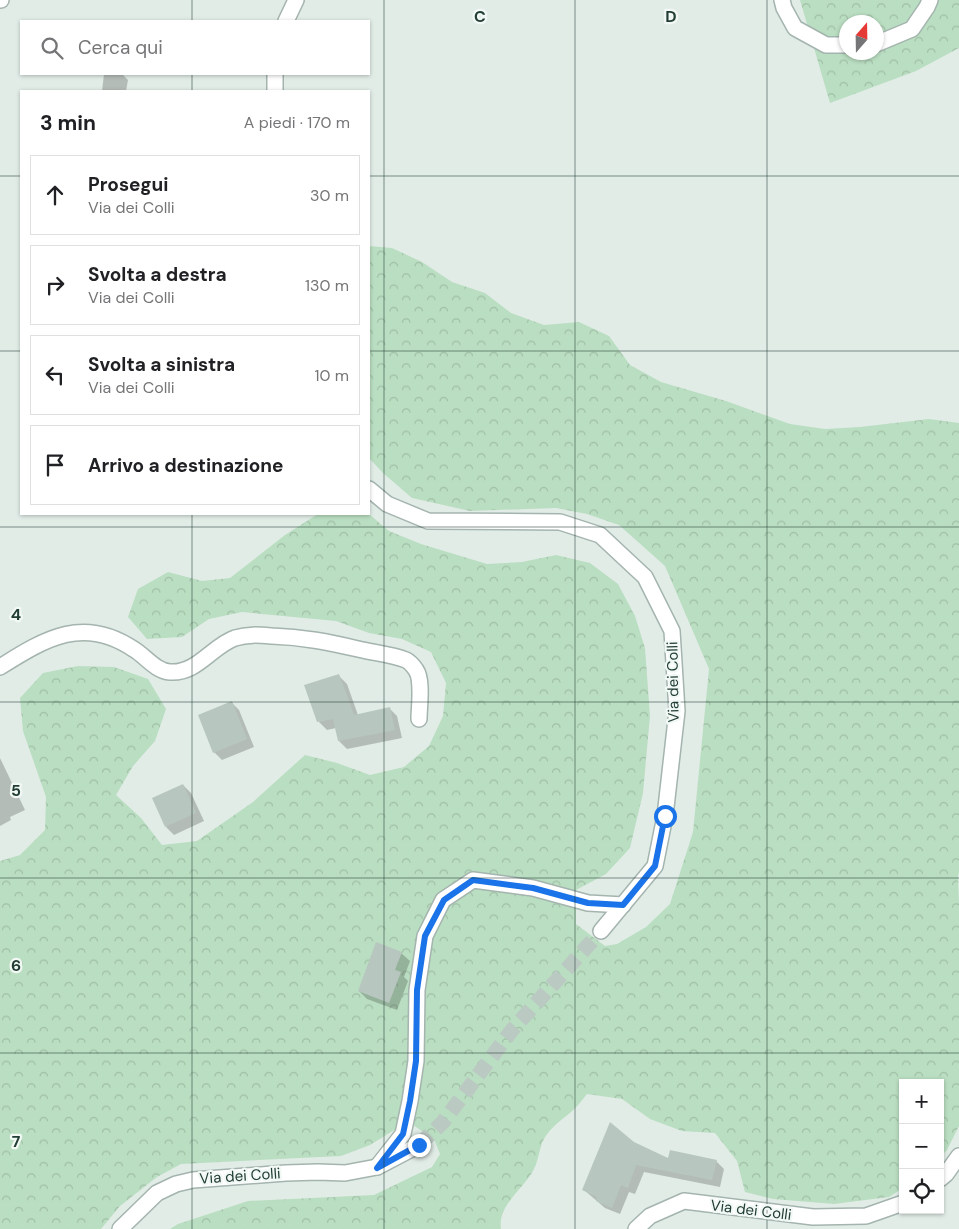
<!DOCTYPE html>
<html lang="it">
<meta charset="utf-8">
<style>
body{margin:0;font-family:"DM Sans",sans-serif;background:#f2f2f2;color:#202124}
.controls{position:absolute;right:15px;bottom:15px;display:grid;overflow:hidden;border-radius:0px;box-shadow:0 1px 4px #0004}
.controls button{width:45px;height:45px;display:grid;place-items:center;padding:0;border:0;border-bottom:1px solid #e0e0e0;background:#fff;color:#202124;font:25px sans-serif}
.compass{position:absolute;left:839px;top:15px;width:45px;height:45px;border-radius:50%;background:#fff;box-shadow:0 1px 4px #0004;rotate:20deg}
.stop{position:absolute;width:15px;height:15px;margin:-11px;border:4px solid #1a73e8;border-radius:50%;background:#fff}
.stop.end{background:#1a73e8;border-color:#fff;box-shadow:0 1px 5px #0008}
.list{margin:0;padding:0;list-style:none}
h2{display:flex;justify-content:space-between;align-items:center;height:65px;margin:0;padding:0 20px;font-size:21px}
h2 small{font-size:16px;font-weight:400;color:#757577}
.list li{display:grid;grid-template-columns:32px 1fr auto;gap:15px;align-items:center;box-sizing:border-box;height:80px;margin:0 10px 10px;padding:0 10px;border:1px solid #e0e0e0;border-radius:0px}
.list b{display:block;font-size:19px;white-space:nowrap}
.list p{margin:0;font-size:16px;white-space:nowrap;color:#757577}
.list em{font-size:16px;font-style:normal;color:#757577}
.icon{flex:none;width:28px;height:28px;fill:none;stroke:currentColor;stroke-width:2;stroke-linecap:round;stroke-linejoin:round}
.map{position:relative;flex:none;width:959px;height:1229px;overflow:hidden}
.search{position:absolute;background:#fff;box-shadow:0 1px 4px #0004;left:20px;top:20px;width:350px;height:55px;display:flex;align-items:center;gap:12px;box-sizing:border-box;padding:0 18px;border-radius:0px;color:#757577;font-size:19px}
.panel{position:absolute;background:#fff;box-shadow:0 1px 4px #0004;left:20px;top:90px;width:350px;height:425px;border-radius:0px}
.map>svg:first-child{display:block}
</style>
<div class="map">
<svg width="959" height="1229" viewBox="0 0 959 1229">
<defs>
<pattern id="forest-crowns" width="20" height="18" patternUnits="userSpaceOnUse" patternTransform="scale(1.25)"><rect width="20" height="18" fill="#badec1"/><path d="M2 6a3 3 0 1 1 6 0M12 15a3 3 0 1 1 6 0" fill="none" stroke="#a0bfa6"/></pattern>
</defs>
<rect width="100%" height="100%" fill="#e1ece7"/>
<!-- forest -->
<g fill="url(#forest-crowns)" fill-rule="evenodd">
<path d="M800,0h159v48l-43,23 -86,32zM846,22h30v30h-30z"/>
<path d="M369,246l23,2 30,14 30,20 33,11 26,20 33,12 35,-3 30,14 21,29 31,17 65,19 64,23 35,5 35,-2 69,-8 30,4v449l-1,4 1,28v222l-12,24 -7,7v-74h-37v105l-14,9 -55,7 -61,-5 -28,-7 -8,-31 -22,-28 -33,-2 -32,-12 -28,-20 -35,-5c-5,6 -10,13 -16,18 -8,7 -16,12 -23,21 -9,10 -8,24 -14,36 -9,19 -37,36 -33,60h-331l8,-5 70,-23 126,-6 58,-28 8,-13 -6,-15 -21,-14 -17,4 -26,16 -29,11 -160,8 -24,13 -37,29 -19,23h-101v-368l20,-6 25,-25 1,-33 -23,-66 -3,-33 23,-25 35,-7 36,1 34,12 18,30 -11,32 -22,25 -17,29 25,23 21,27 35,-4 56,-39 52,-47 32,8 33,12 34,-8 25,-21 14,-30 3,-33 -15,-31 -29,-13 -33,-6 -33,-12 -94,-9 -33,7 -27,18 -35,2 -19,-22 10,-28 30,-17 34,9 28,-3 55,-43 33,-21h51l20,17 32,13 66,20 35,-2 34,-7 34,8 28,21 17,32 10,32 5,68 -7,77 -13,55 -24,26 -30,16v34l29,22 12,-2 29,-17 24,-23 23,-72 16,-163 -44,-103 -46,-41 -32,-11 -31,-6 -86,3 -58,-13 -29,-25 -14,-15z"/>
</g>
<!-- shadow -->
<g fill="#0003">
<polygon points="104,74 122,74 128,80 126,91 102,91"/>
<polygon points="339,676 347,684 358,715 389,708 397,716 402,738 347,749 339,741 336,728 327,730 319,722"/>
<polygon points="232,703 239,710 254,747 222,760 214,752 199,715"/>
<polygon points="0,758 25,810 10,817 11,820 0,826"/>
<polygon points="183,785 191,793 204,821 174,835 166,827"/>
<polygon points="401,953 410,961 404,977 408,981 397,1010 367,999 359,991"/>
<polygon points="633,1143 669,1160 716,1161 724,1169 720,1187 644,1172 635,1194 629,1192 620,1214 605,1208 584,1190"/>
</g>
<!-- building -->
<g fill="#b7c7bf">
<polygon points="339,674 354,715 390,707 395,730 338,741 333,719 317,722 304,685"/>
<polygon points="232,701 247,739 213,753 198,715"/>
<polygon points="183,784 196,813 165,827 152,798"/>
<polygon points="376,942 402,952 395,970 401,972 389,1003 358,991"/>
<polygon points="610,1122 634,1142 668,1158 670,1150 717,1160 712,1180 636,1165 628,1188 621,1185 612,1208 596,1201 597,1197 582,1190"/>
</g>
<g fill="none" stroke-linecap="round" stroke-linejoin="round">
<!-- minor-tunnel -->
<polyline stroke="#bbc9c3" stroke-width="15" stroke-dasharray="15 8" stroke-linecap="butt" points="419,1145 443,1122 512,1030 601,931"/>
<defs>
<g id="minor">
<polyline points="0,0 1,0"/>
<polyline points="782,0 784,8 795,28 826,45 846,45"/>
<polyline points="286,21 296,0"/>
<polyline points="876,44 912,29 927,7 930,0"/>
<polyline points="275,91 275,74"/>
<polyline points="369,489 387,504 428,521 560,522 600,535 645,577 672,631 677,711 665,816 655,866 601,931"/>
<path d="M0,667c46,-29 84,-52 135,-17 11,7 21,21 35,22 27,2 42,-26 65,-34 13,-4 24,-3 37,-2 31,1 56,6 86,13 16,4 33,5 48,11 4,2 8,7 10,10 7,10 3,37 3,49"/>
<polyline points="377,1167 403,1134 410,1101 416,1061 417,990 425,936 443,900 473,880 533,888 588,903 623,905"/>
<polyline points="940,1179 946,1174 959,1156"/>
<polyline points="120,1229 157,1193 176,1184 193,1180 286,1173 318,1172 345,1173 377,1167 419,1145"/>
<polyline points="636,1229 650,1216 684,1201 813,1217 866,1216 903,1203"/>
</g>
</defs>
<!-- minor casing -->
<use href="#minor" stroke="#a4b4ae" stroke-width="18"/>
<!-- minor -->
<use href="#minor" stroke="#fff" stroke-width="15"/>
</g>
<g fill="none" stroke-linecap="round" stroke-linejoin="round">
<!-- route -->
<polyline stroke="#1a73e8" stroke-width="6" points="419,1145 377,1168 403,1134 410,1101 416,1061 417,990 425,936 444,900 473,880 533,888 588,903 623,905 655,866 665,816"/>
</g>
<!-- grid -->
<path fill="none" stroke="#213d34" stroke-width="1" stroke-opacity="0.55" d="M192,0v21M384,0v1229M575,0v1229M767,0v1229M192,74v17M0,176h21M369,176h590M0,351h21M369,351h590M192,514v715M0,527h959M0,702h959M0,878h959M0,1053h959"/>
<g text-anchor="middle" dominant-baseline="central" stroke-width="4.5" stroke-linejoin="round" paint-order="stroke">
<!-- street labels -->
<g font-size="15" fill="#213d34" stroke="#f2f9f5">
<text transform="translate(673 682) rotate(-91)">Via dei Colli</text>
<text transform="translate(240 1176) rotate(-4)">Via dei Colli</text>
<text transform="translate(751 1210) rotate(7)">Via dei Colli</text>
</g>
</g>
<g font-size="16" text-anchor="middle" font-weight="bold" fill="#213d34" stroke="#f2f9f5" stroke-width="4.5" stroke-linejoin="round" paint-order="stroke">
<text x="480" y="22">C</text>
<text x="671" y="22">D</text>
<text x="16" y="620">4</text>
<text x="16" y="796">5</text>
<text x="16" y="971">6</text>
<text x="16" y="1147">7</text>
</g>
</svg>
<div class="controls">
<button>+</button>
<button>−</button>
<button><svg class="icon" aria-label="locate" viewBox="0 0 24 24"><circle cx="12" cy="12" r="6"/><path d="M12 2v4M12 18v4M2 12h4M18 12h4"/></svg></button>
</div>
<svg class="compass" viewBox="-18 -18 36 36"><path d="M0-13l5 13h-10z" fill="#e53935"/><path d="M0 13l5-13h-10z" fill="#757577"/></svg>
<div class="stop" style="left:665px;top:816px"></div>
<div class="stop end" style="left:419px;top:1145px"></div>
<div class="search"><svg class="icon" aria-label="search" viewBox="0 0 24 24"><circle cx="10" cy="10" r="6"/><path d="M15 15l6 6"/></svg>Cerca qui</div>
<section class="panel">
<h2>3 min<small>A piedi · 170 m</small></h2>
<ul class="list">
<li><svg class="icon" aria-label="ahead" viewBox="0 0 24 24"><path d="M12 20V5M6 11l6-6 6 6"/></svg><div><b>Prosegui</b><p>Via dei Colli</p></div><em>30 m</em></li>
<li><svg class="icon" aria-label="right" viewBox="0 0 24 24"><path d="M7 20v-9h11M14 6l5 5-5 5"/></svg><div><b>Svolta a destra</b><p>Via dei Colli</p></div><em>130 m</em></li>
<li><svg class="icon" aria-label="left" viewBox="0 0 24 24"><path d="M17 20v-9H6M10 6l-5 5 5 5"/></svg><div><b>Svolta a sinistra</b><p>Via dei Colli</p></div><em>10 m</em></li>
<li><svg class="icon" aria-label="arrive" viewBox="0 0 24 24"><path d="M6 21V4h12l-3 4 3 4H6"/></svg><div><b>Arrivo a destinazione</b></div></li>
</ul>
</section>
</div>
